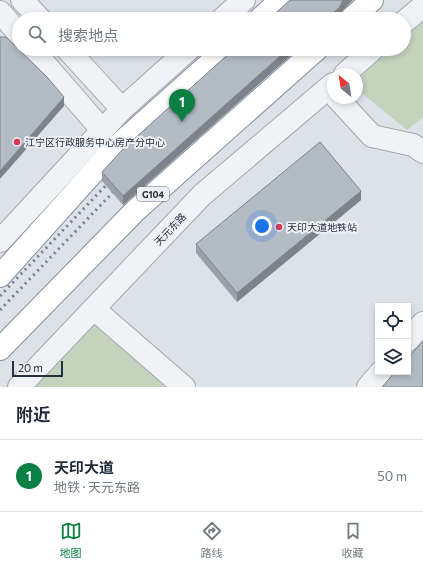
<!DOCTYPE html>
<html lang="zh">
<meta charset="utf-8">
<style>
body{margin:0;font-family:Commissioner,"Noto Sans SC",sans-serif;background:#f6f6f7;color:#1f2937}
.controls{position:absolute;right:12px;bottom:12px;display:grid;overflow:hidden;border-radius:0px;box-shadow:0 2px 6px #0003}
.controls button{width:36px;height:36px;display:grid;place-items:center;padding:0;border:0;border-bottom:1px solid #e0e1e3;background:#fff;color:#1f2937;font:20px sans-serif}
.compass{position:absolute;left:327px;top:68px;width:36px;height:36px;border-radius:50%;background:#fff;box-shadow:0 2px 6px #0003;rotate:330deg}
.scale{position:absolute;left:12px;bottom:10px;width:51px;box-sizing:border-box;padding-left:4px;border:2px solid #253040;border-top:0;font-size:11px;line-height:14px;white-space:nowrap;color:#253040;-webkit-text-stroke:3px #ecf0f6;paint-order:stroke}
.you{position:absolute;left:262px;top:226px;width:14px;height:14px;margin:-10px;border:3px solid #fff;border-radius:50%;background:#1a73e8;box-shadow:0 0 0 6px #1a73e833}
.badge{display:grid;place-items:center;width:26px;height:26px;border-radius:50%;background:#0b8043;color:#fff;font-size:13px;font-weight:700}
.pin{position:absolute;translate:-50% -33px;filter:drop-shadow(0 1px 2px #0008)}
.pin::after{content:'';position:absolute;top:21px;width:14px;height:12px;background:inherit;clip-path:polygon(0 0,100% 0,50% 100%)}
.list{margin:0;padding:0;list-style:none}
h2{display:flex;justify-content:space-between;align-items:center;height:52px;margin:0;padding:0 16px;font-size:17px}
h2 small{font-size:13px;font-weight:400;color:#747a83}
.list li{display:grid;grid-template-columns:26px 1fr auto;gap:12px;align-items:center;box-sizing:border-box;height:72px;padding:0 16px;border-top:1px solid #e0e1e3}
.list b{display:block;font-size:15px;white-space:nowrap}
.list p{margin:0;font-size:13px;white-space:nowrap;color:#747a83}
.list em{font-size:13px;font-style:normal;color:#747a83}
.icon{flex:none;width:22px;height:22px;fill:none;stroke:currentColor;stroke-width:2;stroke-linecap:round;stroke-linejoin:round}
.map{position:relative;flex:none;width:423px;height:387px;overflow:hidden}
.search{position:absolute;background:#fff;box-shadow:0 2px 6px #0003;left:12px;right:12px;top:12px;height:44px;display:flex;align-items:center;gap:10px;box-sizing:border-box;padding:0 14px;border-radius:22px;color:#747a83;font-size:15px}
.sheet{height:124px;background:#fff}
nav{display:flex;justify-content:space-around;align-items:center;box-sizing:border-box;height:56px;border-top:1px solid #e0e1e3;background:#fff;font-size:11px;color:#747a83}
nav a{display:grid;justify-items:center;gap:2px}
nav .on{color:#0b8043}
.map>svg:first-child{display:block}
</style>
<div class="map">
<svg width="423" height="387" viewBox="0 0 423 387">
<rect width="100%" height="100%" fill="#dde2e8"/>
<!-- green -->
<g fill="#c3d3bd">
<polygon points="423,19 423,117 407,130 357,89 357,74 356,74 386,49 404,49 404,34"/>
<polygon points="94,314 173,387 25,387"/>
</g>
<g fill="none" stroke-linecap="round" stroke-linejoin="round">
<defs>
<g id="minor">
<polyline points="22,0 40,19"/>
<polyline points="0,12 19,34"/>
<polyline points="222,19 244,0"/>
<polyline points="404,22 423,6"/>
<polyline points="32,49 102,130"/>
<polyline points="67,49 122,109"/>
<polyline points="345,74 373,49"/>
<polyline points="337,98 372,136 413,145 423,152"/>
<polyline points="0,241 122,109 189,49"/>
<polyline points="94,309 184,387"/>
<polyline points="408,340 423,323"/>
<polyline points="19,387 202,195 333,84"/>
<polyline points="368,387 381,372"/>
</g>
<g id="highway">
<polyline points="260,19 281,0"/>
<polyline points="351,19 372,0"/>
<polyline points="0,276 115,148 226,49"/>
<polyline points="0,349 135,211 317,49"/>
</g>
</defs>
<!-- minor casing -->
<use href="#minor" stroke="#a2a9b2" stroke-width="24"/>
<!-- highway casing -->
<use href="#highway" stroke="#838fa0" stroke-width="24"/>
<!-- minor -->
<use href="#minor" stroke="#f0f2f6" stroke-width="22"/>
<!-- highway -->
<use href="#highway" stroke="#fff" stroke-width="22"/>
<!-- rail -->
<g stroke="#758193" stroke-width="3" stroke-dasharray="2 4" stroke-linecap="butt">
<polyline points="0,296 114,177"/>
<polyline points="0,310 120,185"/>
</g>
</g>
<!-- wall -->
<g fill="#9aa1a9">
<polygon points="298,49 123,205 102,181 102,172"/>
<polygon points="361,200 237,302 196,253 196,244"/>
</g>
<!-- shaded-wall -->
<g fill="#7d838a">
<polygon points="343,0 353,0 343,10 339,17 337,19 326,19"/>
<polygon points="288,49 298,49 123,205 123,196"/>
<polygon points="64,97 64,106 0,179 0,171"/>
<polygon points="361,191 361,200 237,302 237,293"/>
</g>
<!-- building -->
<g fill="#b3bbc5" stroke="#7d838a">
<polygon points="290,0 343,0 339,8 326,19 269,19"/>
<polygon points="249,16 252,19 245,19"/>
<polygon points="0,37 6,37 47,77 64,97 0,171"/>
<polygon points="234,49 288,49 123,196 102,172 124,148"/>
<polygon points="320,142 361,191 237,293 196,244"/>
<polygon points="423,341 423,387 382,387 395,372 408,372 408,358"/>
</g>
<!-- markers -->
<g fill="#da3554" stroke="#ecf0f6" stroke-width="1.5">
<circle cx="17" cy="142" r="4"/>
<circle cx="279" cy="227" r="4"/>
</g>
<g text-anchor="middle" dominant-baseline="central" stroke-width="4" stroke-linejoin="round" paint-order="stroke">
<!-- shield labels -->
<rect fill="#ecf0f6" stroke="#616a77" stroke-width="1" x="137" y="187" width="32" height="14" rx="3"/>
<g font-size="9" font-weight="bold" fill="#253040">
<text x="153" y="194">G104</text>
</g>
<!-- poi labels -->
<g font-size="10" fill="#253040" stroke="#ecf0f6" text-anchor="start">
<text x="25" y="142">江宁区行政服务中心房产分中心</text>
<text x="287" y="227">天印大道地铁站</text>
</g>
<!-- street labels -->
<g font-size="10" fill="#253040" stroke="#ecf0f6">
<text transform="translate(170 229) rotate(-46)">天元东路</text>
</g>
</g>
</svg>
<div class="controls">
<button><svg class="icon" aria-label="locate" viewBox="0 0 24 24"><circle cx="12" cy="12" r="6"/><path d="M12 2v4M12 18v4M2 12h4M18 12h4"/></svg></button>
<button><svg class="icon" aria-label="layers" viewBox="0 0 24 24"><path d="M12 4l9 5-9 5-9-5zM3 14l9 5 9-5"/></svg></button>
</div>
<svg class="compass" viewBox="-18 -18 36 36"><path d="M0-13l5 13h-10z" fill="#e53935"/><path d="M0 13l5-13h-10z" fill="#747a83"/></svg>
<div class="scale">20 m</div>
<div class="you"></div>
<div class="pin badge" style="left:182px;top:122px">1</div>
<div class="search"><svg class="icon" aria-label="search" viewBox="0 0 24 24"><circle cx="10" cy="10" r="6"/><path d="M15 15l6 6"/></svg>搜索地点</div>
</div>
<section class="sheet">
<h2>附近<small></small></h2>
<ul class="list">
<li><span class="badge">1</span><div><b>天印大道</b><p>地铁 · 天元东路</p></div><em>50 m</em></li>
</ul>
</section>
<nav>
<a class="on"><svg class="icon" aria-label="map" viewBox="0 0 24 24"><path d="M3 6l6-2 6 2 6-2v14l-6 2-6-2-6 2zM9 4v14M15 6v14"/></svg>地图</a>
<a><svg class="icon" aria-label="directions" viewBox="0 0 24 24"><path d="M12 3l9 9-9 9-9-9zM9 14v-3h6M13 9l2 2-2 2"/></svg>路线</a>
<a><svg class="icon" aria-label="saved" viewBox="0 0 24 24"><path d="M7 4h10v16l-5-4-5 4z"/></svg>收藏</a>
</nav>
